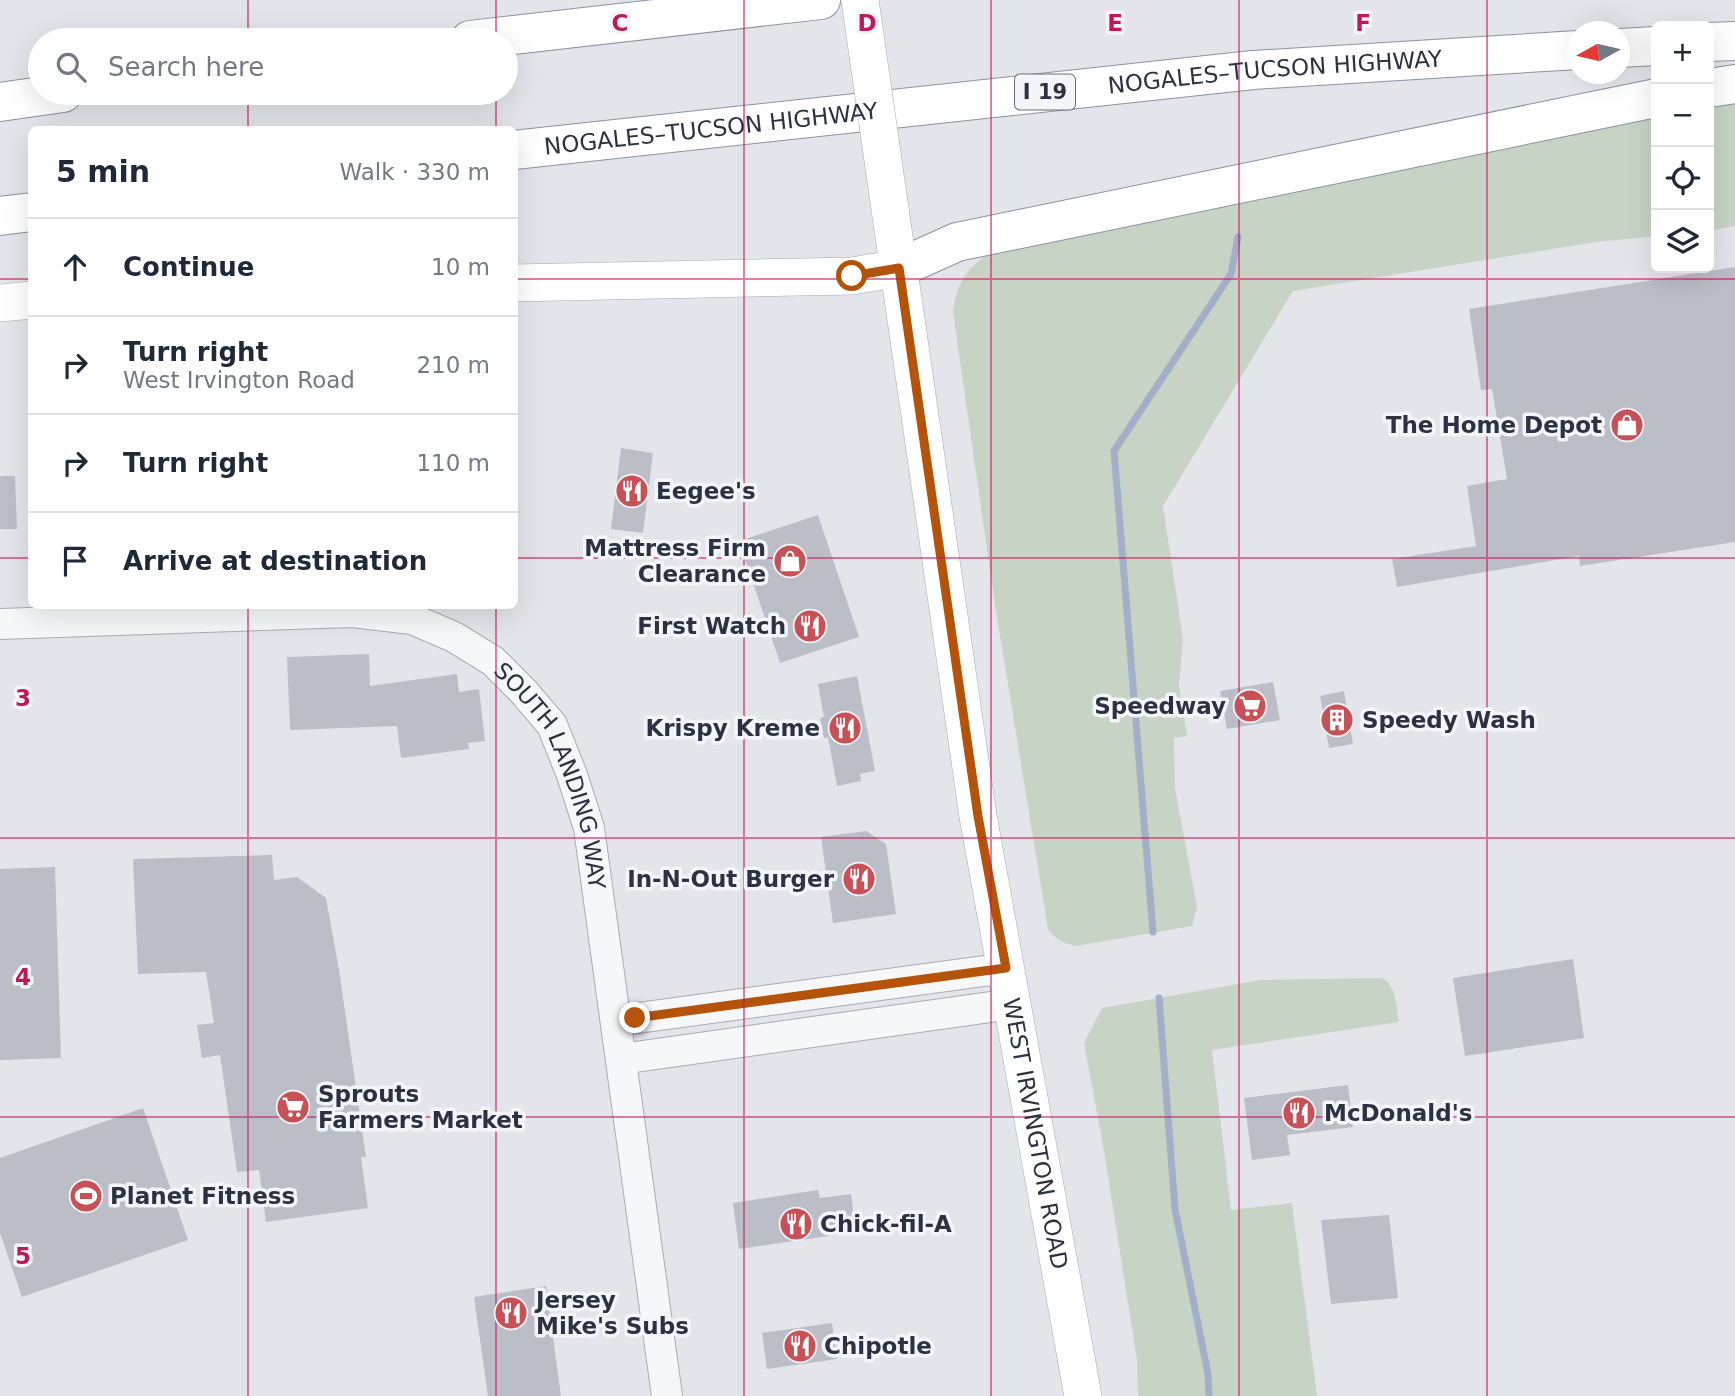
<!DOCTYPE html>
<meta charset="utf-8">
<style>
body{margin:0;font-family:"DejaVu Sans",sans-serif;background:#f6f6f7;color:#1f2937}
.controls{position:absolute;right:21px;top:21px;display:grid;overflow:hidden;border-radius:10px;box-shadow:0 7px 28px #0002}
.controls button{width:63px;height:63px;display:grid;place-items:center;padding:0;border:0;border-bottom:2px solid #e0e1e3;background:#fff;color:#1f2937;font:35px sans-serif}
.compass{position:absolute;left:1567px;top:21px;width:63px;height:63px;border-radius:50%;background:#fff;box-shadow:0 7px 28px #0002;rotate:262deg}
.stop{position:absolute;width:21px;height:21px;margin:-16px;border:5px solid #b45309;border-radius:50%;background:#fff}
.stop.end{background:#b45309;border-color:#fff;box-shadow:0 2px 7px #0008}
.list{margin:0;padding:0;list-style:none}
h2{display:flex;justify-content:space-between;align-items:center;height:91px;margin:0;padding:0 28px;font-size:30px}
h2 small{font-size:23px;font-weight:400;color:#747a83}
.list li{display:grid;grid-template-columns:46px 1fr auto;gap:21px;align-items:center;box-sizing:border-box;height:98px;padding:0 28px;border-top:2px solid #e0e1e3}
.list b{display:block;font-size:26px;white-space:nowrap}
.list p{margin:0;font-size:23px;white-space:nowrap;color:#747a83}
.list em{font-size:23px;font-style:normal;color:#747a83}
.icon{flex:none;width:38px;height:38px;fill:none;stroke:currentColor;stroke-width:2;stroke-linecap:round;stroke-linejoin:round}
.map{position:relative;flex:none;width:1735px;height:1396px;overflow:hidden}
.search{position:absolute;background:#fff;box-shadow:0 7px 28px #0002;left:28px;top:28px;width:490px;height:77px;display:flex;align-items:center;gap:18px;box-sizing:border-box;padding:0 24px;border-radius:38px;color:#747a83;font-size:26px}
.panel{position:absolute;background:#fff;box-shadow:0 7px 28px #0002;left:28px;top:126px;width:490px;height:483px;border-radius:10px}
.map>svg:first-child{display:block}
</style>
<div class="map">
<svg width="1735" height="1396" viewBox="0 0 1735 1396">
<rect width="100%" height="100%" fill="#e3e5eb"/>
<!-- green -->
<g fill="#c7d4c5">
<polygon points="1735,100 1735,226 1709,231 1709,103"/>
<path d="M1656,112v124l-60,6 -303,49 -130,215 20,133 -4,46 8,51 -13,2 1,50 22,119 -5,19 -116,20c-13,-3 -20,-6 -28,-17l-53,-324 -42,-293c4,-29 13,-44 38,-60z"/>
<path d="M1381,978c16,6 15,29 18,44l-187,28 19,160 61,-7 25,193h-179l-1,-36 -33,-209 -20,-108 18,-35 159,-28z"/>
</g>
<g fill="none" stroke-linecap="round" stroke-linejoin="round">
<!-- stream -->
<g stroke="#a1b0c8" stroke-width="7">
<polyline points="1153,932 1114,451 1231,274 1238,237"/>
<polyline points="1159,998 1175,1209 1208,1374 1209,1396"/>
</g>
</g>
<!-- building -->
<g fill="#bbbec7">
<polygon points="1735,267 1735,542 1580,566 1579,556 1397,587 1392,559 1476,546 1467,486 1507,479 1492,389 1481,390 1469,309"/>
<polygon points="621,448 653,453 643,533 611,529"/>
<polygon points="0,476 15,476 17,529 0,529"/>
<polygon points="818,515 859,637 780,663 739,541"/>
<polygon points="369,654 370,686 457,674 459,692 479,689 485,741 468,743 469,749 401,758 397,726 290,730 287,657"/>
<polygon points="857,676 875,771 860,774 861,781 837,786 828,737 824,738 820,718 824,717 818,684"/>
<polygon points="1273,682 1280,720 1227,729 1220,691"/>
<polygon points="1344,691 1353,744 1329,748 1320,696"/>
<polygon points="866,831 886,844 896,914 833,923 821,837"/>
<polygon points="272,855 274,880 297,877 326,898 339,970 366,1157 361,1157 368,1208 266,1222 259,1170 237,1172 220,1055 202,1058 197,1025 214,1023 206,972 138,974 133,859"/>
<polygon points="55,867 61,1058 0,1060 0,869"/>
<polygon points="1573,959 1584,1038 1465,1056 1453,978"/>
<polygon points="1348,1085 1353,1127 1287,1135 1290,1155 1252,1160 1244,1098"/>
<polygon points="143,1108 188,1240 22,1297 0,1233 0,1158"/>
<polygon points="818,1190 820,1198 851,1194 856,1232 739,1249 733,1203"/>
<polygon points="1389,1215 1398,1298 1331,1304 1321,1220"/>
<polygon points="546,1286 561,1396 488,1396 474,1297"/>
<polygon points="832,1323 837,1359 767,1369 762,1333"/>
</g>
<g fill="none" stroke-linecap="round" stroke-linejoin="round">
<defs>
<g id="minor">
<path id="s1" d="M0,624l352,-12 60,7 42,18 39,24 30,30 29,34 20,50 17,53 78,568"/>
<polyline points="616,1021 1006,968"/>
<polyline points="621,1059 1012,1004"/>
</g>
<g id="major">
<path id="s2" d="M890,209l88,607 105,580"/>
<polyline points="514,283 852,276 899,268"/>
<polyline points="0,303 32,300"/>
</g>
<g id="highway">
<polyline points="470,40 821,0"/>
<polyline points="1709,42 1735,41"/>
<polyline points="1620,48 1656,46"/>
<polyline points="1709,88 1735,84"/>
<polyline points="0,102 63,93"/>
<path id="s3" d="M514,150l739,-80 325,-20"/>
<polyline points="0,216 32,212"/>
<polyline points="899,268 957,242 1656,98"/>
</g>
</defs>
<!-- minor casing -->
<use href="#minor" stroke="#a8acb5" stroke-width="32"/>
<!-- major casing -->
<use href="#major" stroke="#a3a9b6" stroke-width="38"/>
<!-- highway casing -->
<use href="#highway" stroke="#8c92a0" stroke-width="40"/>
<!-- minor -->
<use href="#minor" stroke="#f6f7f9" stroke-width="30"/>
<!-- major -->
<use href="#major" stroke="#fff" stroke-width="37"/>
<!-- highway -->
<use href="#highway" stroke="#fff" stroke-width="38"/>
<defs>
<polyline id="major-bridge" points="860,0 890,209"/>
</defs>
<!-- major-bridge casing -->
<use href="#major-bridge" stroke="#a3a9b6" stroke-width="38" stroke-linecap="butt"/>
<!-- major-bridge -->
<use href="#major-bridge" stroke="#fff" stroke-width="37"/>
</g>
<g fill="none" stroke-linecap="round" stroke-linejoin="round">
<!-- route -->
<polyline stroke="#b45309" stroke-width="9" points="635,1018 1006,968 978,816 899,268 852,276"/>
</g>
<!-- grid -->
<path fill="none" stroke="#c2185b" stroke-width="2" stroke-opacity="0.55" d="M248,0v40M496,0v40M744,0v1396M991,0v1396M1239,0v1396M1487,0v1396M248,93v37M496,93v37M0,279h32M514,279h1221M0,558h32M514,558h1221M248,606v790M496,606v790M0,838h1735M0,1117h1735"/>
<!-- icons -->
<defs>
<symbol id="shop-disc" viewBox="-11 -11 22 22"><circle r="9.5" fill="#c75156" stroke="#f3f5f8"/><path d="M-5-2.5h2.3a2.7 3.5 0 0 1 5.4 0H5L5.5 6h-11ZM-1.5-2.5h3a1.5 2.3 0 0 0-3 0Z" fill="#fff"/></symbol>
<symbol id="restaurant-disc" viewBox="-11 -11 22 22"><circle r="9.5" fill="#c75156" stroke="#f3f5f8"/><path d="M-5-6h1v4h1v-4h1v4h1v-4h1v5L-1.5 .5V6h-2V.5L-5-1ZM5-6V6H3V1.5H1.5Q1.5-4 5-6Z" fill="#fff"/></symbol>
<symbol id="supermarket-disc" viewBox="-11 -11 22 22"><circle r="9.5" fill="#c75156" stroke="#f3f5f8"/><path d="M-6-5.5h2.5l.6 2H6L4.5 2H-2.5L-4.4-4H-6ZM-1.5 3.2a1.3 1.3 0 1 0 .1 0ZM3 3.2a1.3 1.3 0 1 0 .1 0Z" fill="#fff"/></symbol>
<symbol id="building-disc" viewBox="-11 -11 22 22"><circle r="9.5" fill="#c75156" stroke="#f3f5f8"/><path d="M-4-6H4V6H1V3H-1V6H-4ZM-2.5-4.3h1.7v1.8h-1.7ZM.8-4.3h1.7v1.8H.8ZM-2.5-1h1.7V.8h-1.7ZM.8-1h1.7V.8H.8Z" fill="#fff"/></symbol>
<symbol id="stadium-disc" viewBox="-11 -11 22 22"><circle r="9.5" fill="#c75156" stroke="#f3f5f8"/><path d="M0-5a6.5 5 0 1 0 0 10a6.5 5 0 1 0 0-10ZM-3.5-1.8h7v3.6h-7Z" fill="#fff"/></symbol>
</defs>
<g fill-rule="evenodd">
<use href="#shop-disc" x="1608" y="406" width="38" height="38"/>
<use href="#restaurant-disc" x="613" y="472" width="38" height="38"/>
<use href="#shop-disc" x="771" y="542" width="38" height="38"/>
<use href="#restaurant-disc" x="791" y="607" width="38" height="38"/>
<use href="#supermarket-disc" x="1231" y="687" width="38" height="38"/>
<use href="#building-disc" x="1318" y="701" width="38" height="38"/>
<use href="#restaurant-disc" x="826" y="709" width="38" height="38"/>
<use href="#restaurant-disc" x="840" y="860" width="38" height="38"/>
<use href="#supermarket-disc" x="274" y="1088" width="38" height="38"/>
<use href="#restaurant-disc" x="1280" y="1094" width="38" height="38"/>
<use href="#stadium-disc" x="67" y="1177" width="38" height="38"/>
<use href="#restaurant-disc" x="777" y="1205" width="38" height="38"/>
<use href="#restaurant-disc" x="492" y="1294" width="38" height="38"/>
<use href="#restaurant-disc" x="781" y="1327" width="38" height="38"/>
</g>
<g text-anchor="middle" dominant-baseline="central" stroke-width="7" stroke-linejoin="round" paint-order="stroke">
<!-- shield labels -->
<rect fill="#f3f5f8" stroke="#686c79" stroke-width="2" x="1015" y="74.5" width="60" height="35" rx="5"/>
<g font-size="21" font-weight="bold" fill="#2c3242">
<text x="1045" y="92">I 19</text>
</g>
<!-- street labels -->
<g font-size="23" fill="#2c3242" stroke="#f3f5f8">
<text stroke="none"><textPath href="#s3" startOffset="765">NOGALES–TUCSON HIGHWAY</textPath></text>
<text stroke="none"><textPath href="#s3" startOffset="198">NOGALES–TUCSON HIGHWAY</textPath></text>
<text stroke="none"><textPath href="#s1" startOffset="637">SOUTH LANDING WAY</textPath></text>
<text stroke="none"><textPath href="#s2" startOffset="936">WEST IRVINGTON ROAD</textPath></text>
</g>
<!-- poi labels -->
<g font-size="23" font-weight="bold" fill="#2c3242" stroke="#f3f5f8" text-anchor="start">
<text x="1602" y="425" text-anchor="end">The Home Depot</text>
<text x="656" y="491">Eegee's</text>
<text x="766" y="548" text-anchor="end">Mattress Firm<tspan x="766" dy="26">Clearance</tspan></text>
<text x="786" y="626" text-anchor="end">First Watch</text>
<text x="1226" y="706" text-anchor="end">Speedway</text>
<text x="1362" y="720">Speedy Wash</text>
<text x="820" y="728" text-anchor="end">Krispy Kreme</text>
<text x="834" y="879" text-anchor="end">In-N-Out Burger</text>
<text x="318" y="1094">Sprouts<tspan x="318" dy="26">Farmers Market</tspan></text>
<text x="1324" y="1113">McDonald's</text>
<text x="110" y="1196">Planet Fitness</text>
<text x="820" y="1224">Chick-fil-A</text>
<text x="536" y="1300">Jersey<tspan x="536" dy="26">Mike's Subs</tspan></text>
<text x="824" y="1346">Chipotle</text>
</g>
</g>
<g font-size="23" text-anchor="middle" font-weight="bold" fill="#c2185b" stroke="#f3f5f8" stroke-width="7" stroke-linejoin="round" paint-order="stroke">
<text x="620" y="31">C</text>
<text x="867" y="31">D</text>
<text x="1115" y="31">E</text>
<text x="1363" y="31">F</text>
<text x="23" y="706">3</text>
<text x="23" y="985">4</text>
<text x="23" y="1264">5</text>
</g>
</svg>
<div class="controls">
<button>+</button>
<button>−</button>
<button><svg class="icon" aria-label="locate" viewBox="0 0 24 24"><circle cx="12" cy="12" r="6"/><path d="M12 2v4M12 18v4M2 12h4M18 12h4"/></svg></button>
<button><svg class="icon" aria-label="layers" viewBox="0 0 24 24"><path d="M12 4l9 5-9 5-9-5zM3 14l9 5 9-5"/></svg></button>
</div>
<svg class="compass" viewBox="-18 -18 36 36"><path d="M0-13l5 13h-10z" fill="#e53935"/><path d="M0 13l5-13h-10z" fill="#747a83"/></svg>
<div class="stop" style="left:852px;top:276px"></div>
<div class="stop end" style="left:635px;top:1018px"></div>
<div class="search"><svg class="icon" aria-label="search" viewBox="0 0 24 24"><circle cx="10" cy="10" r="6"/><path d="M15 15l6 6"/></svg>Search here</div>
<section class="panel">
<h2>5 min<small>Walk · 330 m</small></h2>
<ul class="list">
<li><svg class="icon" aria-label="ahead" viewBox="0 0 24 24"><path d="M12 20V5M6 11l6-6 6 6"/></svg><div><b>Continue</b></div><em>10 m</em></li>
<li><svg class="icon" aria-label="right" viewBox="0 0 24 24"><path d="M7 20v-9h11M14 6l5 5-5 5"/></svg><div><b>Turn right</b><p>West Irvington Road</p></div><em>210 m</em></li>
<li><svg class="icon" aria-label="right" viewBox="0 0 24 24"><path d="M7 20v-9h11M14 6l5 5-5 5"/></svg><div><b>Turn right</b></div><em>110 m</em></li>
<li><svg class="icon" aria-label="arrive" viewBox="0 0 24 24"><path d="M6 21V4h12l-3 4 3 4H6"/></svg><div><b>Arrive at destination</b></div></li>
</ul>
</section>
</div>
